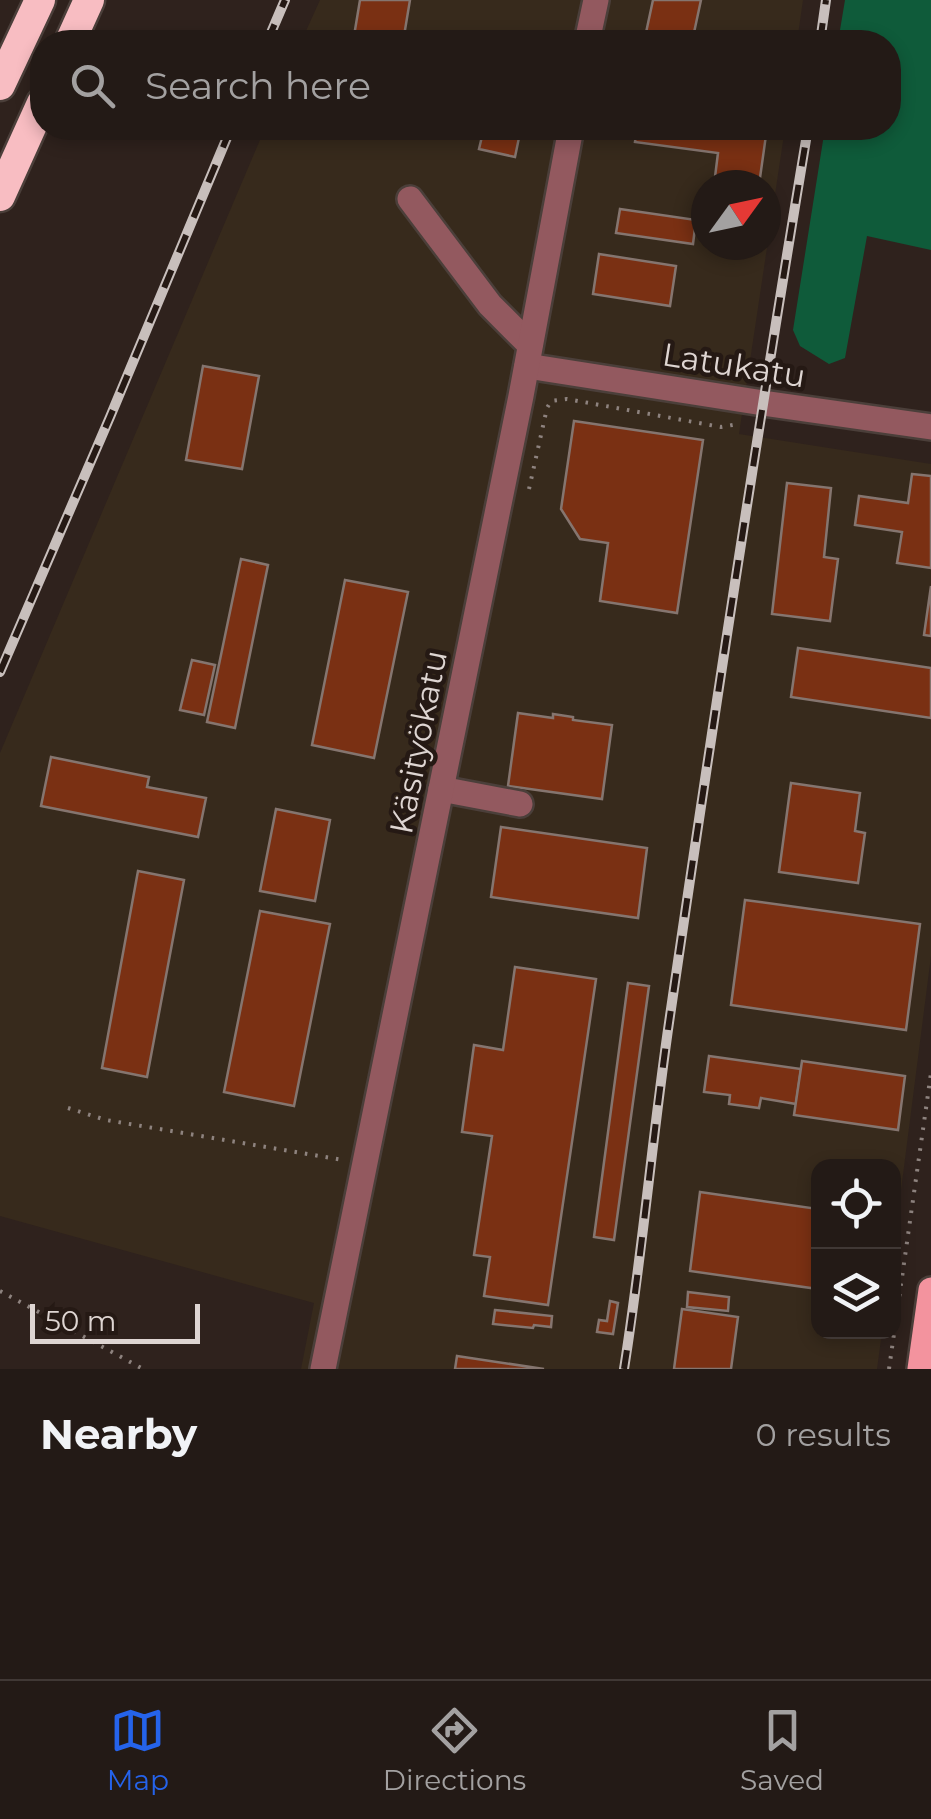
<!DOCTYPE html>
<meta charset="utf-8">
<style>
body{margin:0;font-family:Montserrat,sans-serif;background:#2b231f;color:#f1f3f6}
.controls{position:absolute;right:30px;bottom:30px;display:grid;overflow:hidden;border-radius:20px;box-shadow:0 5px 15px #0003}
.controls button{width:90px;height:90px;display:grid;place-items:center;padding:0;border:0;border-bottom:2px solid #403835;background:#231a16;color:#f1f3f6;font:50px sans-serif}
.compass{position:absolute;left:691px;top:170px;width:90px;height:90px;border-radius:50%;background:#231a16;box-shadow:0 5px 15px #0003;rotate:57deg}
.scale{position:absolute;left:30px;bottom:25px;width:170px;box-sizing:border-box;padding-left:10px;border:5px solid #ded5d2;border-top:0;font-size:28px;line-height:35px;white-space:nowrap;color:#ded5d2;-webkit-text-stroke:8px #251914;paint-order:stroke}
.list{margin:0;padding:0;list-style:none}
h2{display:flex;justify-content:space-between;align-items:center;height:130px;margin:0;padding:0 40px;font-size:42px}
h2 small{font-size:32px;font-weight:400;color:#a3a1a1}
.icon{flex:none;width:55px;height:55px;fill:none;stroke:currentColor;stroke-width:2;stroke-linecap:round;stroke-linejoin:round}
.map{position:relative;flex:none;width:931px;height:1369px;overflow:hidden}
.search{position:absolute;background:#231a16;box-shadow:0 5px 15px #0003;left:30px;right:30px;top:30px;height:110px;display:flex;align-items:center;gap:25px;box-sizing:border-box;padding:0 35px;border-radius:40px;color:#a3a1a1;font-size:38px}
.sheet{height:310px;background:#231a16}
nav{display:flex;justify-content:space-around;align-items:center;box-sizing:border-box;height:140px;border-top:2px solid #403835;background:#231a16;font-size:28px;color:#a3a1a1}
nav a{display:grid;justify-items:center;gap:5px}
nav .on{color:#2563eb}
.map>svg:first-child{display:block}
</style>
<div class="map">
<svg width="931" height="1369" viewBox="0 0 931 1369">
<rect width="100%" height="100%" fill="#2f221d"/>
<!-- industrial -->
<g fill="#372a1c" fill-rule="evenodd">
<polygon points="320,0 803,0 797,42 301,42"/>
<path d="M265,128h520l-46,306 192,30v492l-37,289v-79h-76v166h64l-5,37h-576l13,-66 -314,-87v-463zM706,185h60v60h-60z"/>
</g>
<!-- forest -->
<polygon fill="#0f5b3a" points="845,0 931,0 931,250 867,236 845,358 829,364 800,346 793,330 825,128 888,128 888,42 838,42"/>
<!-- building -->
<g fill="#7a3013" stroke="#85756f" stroke-width="2.5">
<polygon points="360,0 410,0 403,42 353,42"/>
<polygon points="653,0 701,0 692,42 644,42"/>
<polygon points="504,35 540,42 503,42"/>
<polygon points="484,128 521,128 515,157 479,149"/>
<polygon points="637,128 767,128 759,185 714,185 718,153 635,142"/>
<polygon points="620,209 696,220 693,244 616,233"/>
<polygon points="599,254 676,266 670,306 593,294"/>
<polygon points="203,366 259,376 242,469 186,460"/>
<polygon points="574,421 703,440 677,613 600,601 608,543 580,539 561,509"/>
<polygon points="912,474 931,476 931,568 897,563 902,532 855,525 859,496 908,503"/>
<polygon points="787,483 831,488 824,557 838,559 830,621 772,614"/>
<polygon points="241,559 268,565 235,728 207,722"/>
<polygon points="345,580 408,592 374,758 312,745"/>
<polygon points="931,586 931,636 924,635"/>
<polygon points="798,648 931,668 931,718 791,697"/>
<polygon points="192,660 215,665 204,715 180,710"/>
<polygon points="518,713 553,718 553,714 573,717 573,720 612,725 602,799 508,786"/>
<polygon points="51,757 149,777 147,787 206,798 198,837 41,806"/>
<polygon points="791,783 860,793 855,831 865,833 858,883 779,872"/>
<polygon points="276,809 330,820 315,901 260,891"/>
<polygon points="501,827 647,848 638,918 491,897"/>
<polygon points="138,871 184,880 147,1077 102,1068"/>
<polygon points="745,900 920,924 906,1030 731,1005"/>
<polygon points="260,911 330,924 294,1106 224,1092"/>
<polygon points="515,967 596,979 548,1305 484,1296 490,1257 474,1255 492,1136 462,1132 474,1045 503,1050"/>
<polygon points="628,983 649,986 614,1240 594,1237"/>
<polygon points="709,1056 801,1069 796,1104 761,1098 759,1108 729,1104 730,1095 704,1092"/>
<polygon points="802,1061 905,1076 898,1130 794,1115"/>
<polygon points="700,1192 818,1209 815,1248 818,1249 818,1289 690,1271"/>
<polygon points="688,1292 729,1297 728,1311 687,1307"/>
<polygon points="610,1301 618,1303 613,1334 597,1332 599,1320 607,1321"/>
<polygon points="682,1309 738,1317 731,1369 674,1369"/>
<polygon points="495,1310 552,1316 551,1327 534,1325 533,1328 493,1324"/>
<polygon points="457,1356 544,1369 455,1369"/>
</g>
<g fill="none" stroke-linecap="round" stroke-linejoin="round">
<defs>
<g id="minor">
<polyline points="587,42 596,0"/>
<polyline points="410,199 490,305 530,345"/>
<polyline points="527,366 763,403 931,427"/>
<polyline points="441,789 520,804"/>
<polyline points="323,1369 521,396 571,128"/>
</g>
<polyline id="major" points="920,1369 931,1290"/>
<g id="highway">
<polyline points="70,42 89,0"/>
<polyline points="0,85 40,0"/>
<polyline points="0,196 42,103"/>
</g>
</defs>
<!-- minor casing -->
<use href="#minor" stroke="#4b3f3a" stroke-width="30"/>
<!-- major casing -->
<use href="#major" stroke="#4b3f3a" stroke-width="30"/>
<!-- highway casing -->
<use href="#highway" stroke="#4b3f3a" stroke-width="35"/>
<!-- path -->
<g stroke="#8e837f" stroke-width="4" stroke-dasharray="2.5 8" stroke-linecap="butt">
<polyline points="529,489 547,408 551,401 567,399 721,427 738,424"/>
<polyline points="68,1108 106,1120 343,1160"/>
<polyline points="0,1291 143,1369"/>
<polyline points="889,1369 931,1073"/>
</g>
<!-- minor -->
<use href="#minor" stroke="#93595f" stroke-width="25"/>
<!-- major -->
<use href="#major" stroke="#f3939e" stroke-width="25"/>
<!-- highway -->
<use href="#highway" stroke="#f8bdc2" stroke-width="30"/>
<defs>
<g id="rail">
<polyline points="267,42 285,0"/>
<polyline points="820,42 826,0"/>
<polyline points="0,672 110,417 231,128"/>
<path d="M624,1369c19,-120 29,-240 47,-360 43,-294 88,-588 137,-881"/>
</g>
</defs>
<!-- rail casing -->
<use href="#rail" stroke="#c8bfbc" stroke-width="10"/>
<!-- rail -->
<use href="#rail" stroke="#251914" stroke-width="6" stroke-dasharray="19" stroke-linecap="butt"/>
</g>
<g text-anchor="middle" dominant-baseline="central" stroke-width="9" stroke-linejoin="round" paint-order="stroke">
<!-- street labels -->
<g font-size="32" fill="#ded5d2" stroke="#251914">
<text transform="translate(734 365) rotate(9)">Latukatu</text>
<text transform="translate(418 742) rotate(-79)">Käsityökatu</text>
</g>
</g>
</svg>
<div class="controls">
<button><svg class="icon" aria-label="locate" viewBox="0 0 24 24"><circle cx="12" cy="12" r="6"/><path d="M12 2v4M12 18v4M2 12h4M18 12h4"/></svg></button>
<button><svg class="icon" aria-label="layers" viewBox="0 0 24 24"><path d="M12 4l9 5-9 5-9-5zM3 14l9 5 9-5"/></svg></button>
</div>
<svg class="compass" viewBox="-18 -18 36 36"><path d="M0-13l5 13h-10z" fill="#e53935"/><path d="M0 13l5-13h-10z" fill="#a3a1a1"/></svg>
<div class="scale">50 m</div>
<div class="search"><svg class="icon" aria-label="search" viewBox="0 0 24 24"><circle cx="10" cy="10" r="6"/><path d="M15 15l6 6"/></svg>Search here</div>
</div>
<section class="sheet">
<h2>Nearby<small>0 results</small></h2>
<ul class="list">
</ul>
</section>
<nav>
<a class="on"><svg class="icon" aria-label="map" viewBox="0 0 24 24"><path d="M3 6l6-2 6 2 6-2v14l-6 2-6-2-6 2zM9 4v14M15 6v14"/></svg>Map</a>
<a><svg class="icon" aria-label="directions" viewBox="0 0 24 24"><path d="M12 3l9 9-9 9-9-9zM9 14v-3h6M13 9l2 2-2 2"/></svg>Directions</a>
<a><svg class="icon" aria-label="saved" viewBox="0 0 24 24"><path d="M7 4h10v16l-5-4-5 4z"/></svg>Saved</a>
</nav>
